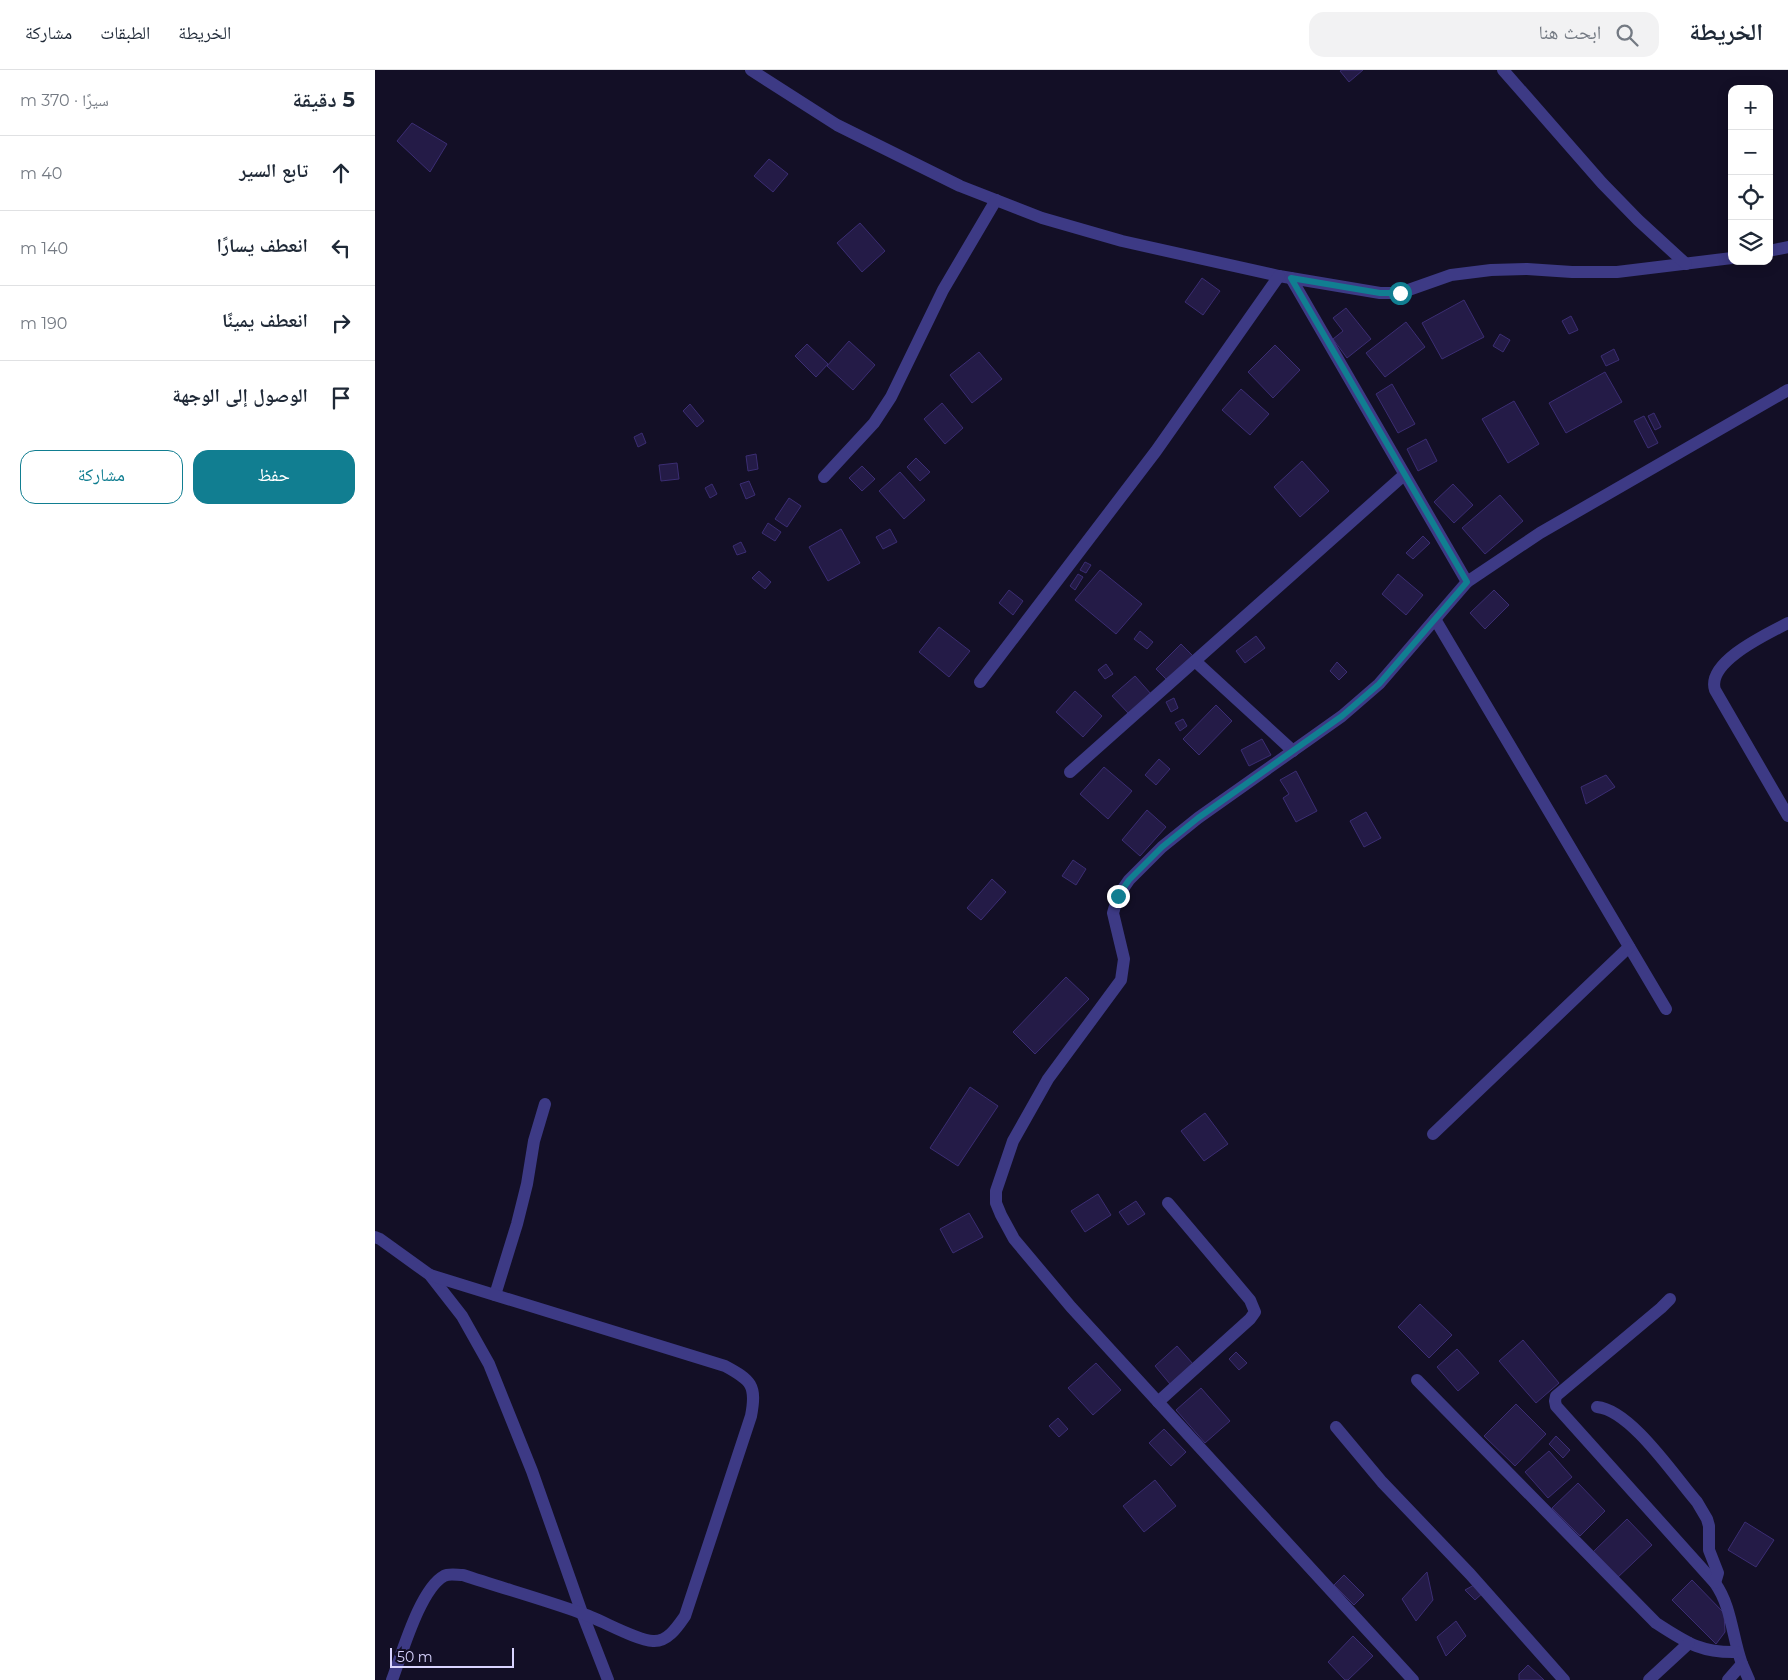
<!DOCTYPE html>
<html lang="ar">
<meta charset="utf-8">
<style>
body{margin:0;font-family:Montserrat,"Noto Naskh Arabic",sans-serif;background:#f2f2f3;color:#1f2937;direction:rtl}
.controls{position:absolute;right:15px;top:15px;display:grid;overflow:hidden;border-radius:10px;box-shadow:0 2px 12px #0003}
.controls button{width:45px;height:45px;display:grid;place-items:center;padding:0;border:0;border-bottom:1px solid #e0e1e3;background:#fff;color:#1f2937;font:25px sans-serif}
.scale{position:absolute;left:15px;bottom:12px;width:124px;box-sizing:border-box;padding-left:5px;border:2px solid #d9d4ff;border-top:0;font-size:14px;line-height:18px;white-space:nowrap;color:#d9d4ff;-webkit-text-stroke:4px #130f26;paint-order:stroke}
.stop{position:absolute;width:15px;height:15px;margin:-11px;border:4px solid #117e91;border-radius:50%;background:#fff}
.stop.end{background:#117e91;border-color:#fff;box-shadow:0 1px 5px #0008}
.list{margin:0;padding:0;list-style:none}
h2{display:flex;justify-content:space-between;align-items:center;height:65px;margin:0;padding:0 20px;font-size:21px}
h2 small{font-size:16px;font-weight:400;color:#747a83}
.list li{display:grid;grid-template-columns:32px 1fr auto;gap:15px;align-items:center;box-sizing:border-box;height:75px;padding:0 20px;border-top:1px solid #e0e1e3}
.list b{display:block;font-size:19px;white-space:nowrap}
.list em{font-size:16px;font-style:normal;color:#747a83}
.actions{display:flex;gap:10px;padding:15px 20px}
.actions a{flex:1;padding:11px 0;border:1px solid #117e91;border-radius:15px;text-align:center;font-size:18px;color:#117e91}
.actions .main{background:#117e91;color:#fff}
.icon{flex:none;width:28px;height:28px;fill:none;stroke:currentColor;stroke-width:2;stroke-linecap:round;stroke-linejoin:round}
.map{position:relative;flex:none;width:1413px;height:1610px;overflow:hidden;direction:ltr}
header{display:flex;align-items:center;gap:30px;box-sizing:border-box;height:70px;padding:0 25px;background:#fff;border-bottom:1px solid #e0e1e3}
header strong{font-size:24px}
nav{display:flex;gap:28px;margin-inline-start:auto;font-size:18px}
.search{width:350px;height:45px;background:#f2f2f3;display:flex;align-items:center;gap:12px;box-sizing:border-box;padding:0 18px;border-radius:15px;color:#747a83;font-size:19px}
main{display:flex}
aside{flex:1;background:#fff}
.map>svg:first-child{display:block}
</style>
<header>
<strong>الخريطة</strong>
<div class="search"><svg class="icon" aria-label="search" viewBox="0 0 24 24"><circle cx="10" cy="10" r="6"/><path d="M15 15l6 6"/></svg>ابحث هنا</div>
<nav><a>الخريطة</a><a>الطبقات</a><a>مشاركة</a></nav>
</header>
<main>
<div class="map">
<svg width="1413" height="1610" viewBox="0 0 1413 1610">
<rect width="100%" height="100%" fill="#130f26"/>
<!-- building -->
<g fill="#241b47" stroke="#3b2d73">
<polygon points="967,0 988,0 974,12 965,1"/>
<polygon points="37,53 72,74 55,102 22,71"/>
<polygon points="394,89 413,104 398,122 379,106"/>
<polygon points="485,153 510,181 487,202 462,173"/>
<polygon points="827,208 845,221 828,245 810,232"/>
<polygon points="1089,230 1109,267 1067,289 1047,253"/>
<polygon points="971,238 996,269 972,288 958,269 968,261 958,248"/>
<polygon points="1196,246 1203,260 1194,264 1187,251"/>
<polygon points="1031,252 1050,277 1010,307 991,283"/>
<polygon points="1125,264 1135,270 1128,282 1118,276"/>
<polygon points="474,271 500,295 478,320 452,296"/>
<polygon points="432,274 453,294 441,307 420,286"/>
<polygon points="900,275 925,300 898,328 873,302"/>
<polygon points="1239,279 1244,290 1231,296 1226,286"/>
<polygon points="604,282 627,309 597,333 575,305"/>
<polygon points="1230,302 1247,332 1191,363 1174,333"/>
<polygon points="1017,314 1040,354 1023,363 1001,324"/>
<polygon points="866,319 894,344 875,365 847,340"/>
<polygon points="1139,331 1164,374 1133,393 1107,349"/>
<polygon points="567,333 588,358 570,374 549,349"/>
<polygon points="315,334 329,351 322,357 308,341"/>
<polygon points="1279,343 1286,357 1280,360 1273,346"/>
<polygon points="1269,346 1283,373 1273,378 1259,351"/>
<polygon points="267,363 271,373 263,377 259,367"/>
<polygon points="1051,369 1062,391 1043,401 1032,379"/>
<polygon points="381,384 383,399 373,401 371,386"/>
<polygon points="541,388 555,402 545,411 532,397"/>
<polygon points="927,391 954,421 925,447 899,417"/>
<polygon points="302,393 304,409 286,411 284,395"/>
<polygon points="487,396 500,409 487,421 474,408"/>
<polygon points="525,402 550,430 529,449 504,421"/>
<polygon points="374,411 380,425 371,429 365,414"/>
<polygon points="337,414 342,424 335,428 330,418"/>
<polygon points="1078,414 1098,435 1079,453 1059,432"/>
<polygon points="1125,425 1148,451 1110,484 1087,458"/>
<polygon points="414,428 426,436 412,457 400,449"/>
<polygon points="393,453 406,462 400,471 387,463"/>
<polygon points="466,459 485,493 453,511 434,477"/>
<polygon points="515,459 522,472 508,479 501,467"/>
<polygon points="1048,466 1055,473 1038,489 1031,483"/>
<polygon points="366,472 371,482 362,485 358,476"/>
<polygon points="710,492 716,495 711,503 705,500"/>
<polygon points="725,500 767,534 741,564 700,530"/>
<polygon points="384,501 396,512 390,519 377,508"/>
<polygon points="703,504 708,507 700,520 695,516"/>
<polygon points="1023,504 1048,525 1031,545 1007,524"/>
<polygon points="634,520 648,531 638,545 624,533"/>
<polygon points="1119,520 1134,535 1110,559 1095,543"/>
<polygon points="564,557 595,581 574,607 544,582"/>
<polygon points="765,561 778,572 772,579 759,569"/>
<polygon points="881,566 890,578 870,593 861,581"/>
<polygon points="806,574 818,586 793,611 781,599"/>
<polygon points="962,592 972,602 964,610 955,601"/>
<polygon points="731,594 738,604 730,609 723,600"/>
<polygon points="760,606 776,624 754,644 737,626"/>
<polygon points="700,621 727,646 708,667 681,642"/>
<polygon points="799,628 803,638 796,642 791,632"/>
<polygon points="841,635 857,651 824,685 808,669"/>
<polygon points="808,649 812,656 805,661 800,653"/>
<polygon points="887,669 896,685 874,696 866,680"/>
<polygon points="784,689 795,699 781,715 770,705"/>
<polygon points="729,697 757,721 733,749 705,724"/>
<polygon points="921,701 942,741 921,752 908,728 914,724 905,710"/>
<polygon points="1231,705 1240,717 1211,734 1206,717"/>
<polygon points="772,740 791,757 765,786 747,770"/>
<polygon points="991,742 1006,768 989,777 975,751"/>
<polygon points="698,790 711,799 701,815 687,806"/>
<polygon points="617,809 631,822 606,850 592,838"/>
<polygon points="691,907 714,929 660,984 638,962"/>
<polygon points="595,1017 623,1036 583,1096 555,1078"/>
<polygon points="830,1043 853,1074 829,1091 806,1061"/>
<polygon points="723,1124 736,1145 710,1162 696,1141"/>
<polygon points="761,1131 770,1144 753,1155 744,1142"/>
<polygon points="594,1143 608,1167 578,1183 565,1159"/>
<polygon points="1045,1234 1077,1265 1054,1288 1023,1257"/>
<polygon points="1148,1270 1184,1313 1161,1333 1124,1291"/>
<polygon points="802,1276 818,1294 795,1314 780,1296"/>
<polygon points="1082,1279 1104,1303 1083,1321 1062,1297"/>
<polygon points="861,1282 872,1293 864,1300 854,1289"/>
<polygon points="721,1293 746,1320 718,1345 693,1318"/>
<polygon points="826,1318 855,1351 830,1373 801,1340"/>
<polygon points="1141,1334 1171,1364 1140,1396 1109,1366"/>
<polygon points="683,1348 693,1359 684,1367 674,1356"/>
<polygon points="789,1359 811,1382 796,1396 774,1373"/>
<polygon points="1181,1366 1195,1380 1188,1388 1174,1374"/>
<polygon points="1174,1381 1197,1407 1173,1428 1150,1402"/>
<polygon points="780,1410 801,1436 769,1462 748,1436"/>
<polygon points="1203,1413 1230,1441 1205,1466 1177,1438"/>
<polygon points="1252,1449 1277,1475 1242,1508 1218,1482"/>
<polygon points="1370,1452 1399,1470 1381,1497 1353,1480"/>
<polygon points="1052,1502 1058,1530 1041,1551 1027,1529"/>
<polygon points="969,1505 989,1525 979,1535 959,1515"/>
<polygon points="1317,1510 1349,1543 1350,1562 1341,1574 1297,1530"/>
<polygon points="1099,1515 1110,1521 1100,1530 1090,1520"/>
<polygon points="1081,1551 1091,1566 1071,1586 1062,1567"/>
<polygon points="978,1566 998,1586 973,1610 970,1610 953,1592"/>
<polygon points="1153,1595 1169,1610 1144,1610 1144,1604"/>
</g>
<g fill="none" stroke-linecap="round" stroke-linejoin="round">
<!-- minor -->
<g stroke="#3d3a85" stroke-width="12">
<polyline points="376,0 462,55 585,116 667,148 747,171 904,206 1005,223 1025,223 1076,205 1116,200 1152,199 1197,202 1242,202 1357,188"/>
<polyline points="1128,0 1227,113 1263,150 1311,194"/>
<polyline points="1394,181 1413,177"/>
<polyline points="916,208 1092,512"/>
<polyline points="449,407 499,353 516,327 568,220 621,130"/>
<polyline points="1060,549 1291,939"/>
<path d="M1413,553c-21,11 -82,39 -73,67l73,126"/>
<polyline points="820,591 918,681"/>
<polyline points="605,612 781,381 904,206"/>
<polyline points="695,702 1029,405"/>
<polyline points="1058,1064 1254,877"/>
<polyline points="0,1167 5,1169 55,1205 87,1246 114,1294 157,1401 207,1543 233,1610"/>
<polyline points="120,1225 142,1154 152,1114 159,1071 170,1034"/>
<path d="M1295,1229l-9,9 -105,88 -1,5 1,5 159,177c17,24 17,54 27,81"/>
<path d="M1042,1310l239,243c30,19 44,30 81,29"/>
<polyline points="783,1332 875,1249 880,1242 875,1230 793,1133"/>
<path d="M1222,1337c34,3 78,70 100,95l10,17 2,7v24l9,23 -3,10"/>
<polyline points="961,1357 1007,1412 1095,1504 1189,1610"/>
<path d="M17,1610c10,-26 28,-91 52,-104 5,-3 13,-1 19,-1 39,13 79,24 118,38 19,6 54,27 72,28 15,1 25,-15 32,-25l66,-200c6,-31 0,-36 -26,-50l-295,-91"/>
<polyline points="1038,1610 696,1237 639,1169 626,1145 621,1133 621,1121 638,1071 673,1009 746,910 749,889 738,843 743,826 754,810 787,777 823,748 967,646 1004,614 1092,512 1165,463 1413,320"/>
<polyline points="1274,1610 1314,1573"/>
<polyline points="1353,1610 1367,1594 1374,1610"/>
</g>
</g>
<g fill="none" stroke-linecap="round" stroke-linejoin="round">
<!-- route -->
<polyline stroke="#117e91" stroke-width="6" points="743,826 754,810 787,777 823,748 967,646 1004,614 1092,512 916,208 1005,223 1025,223"/>
</g>
</svg>
<div class="controls">
<button>+</button>
<button>−</button>
<button><svg class="icon" aria-label="locate" viewBox="0 0 24 24"><circle cx="12" cy="12" r="6"/><path d="M12 2v4M12 18v4M2 12h4M18 12h4"/></svg></button>
<button><svg class="icon" aria-label="layers" viewBox="0 0 24 24"><path d="M12 4l9 5-9 5-9-5zM3 14l9 5 9-5"/></svg></button>
</div>
<div class="scale">50 m</div>
<div class="stop" style="left:1025px;top:223px"></div>
<div class="stop end" style="left:743px;top:826px"></div>
</div>
<aside>
<h2>5 دقيقة<small>سيرًا · 370 m</small></h2>
<ul class="list">
<li><svg class="icon" aria-label="ahead" viewBox="0 0 24 24"><path d="M12 20V5M6 11l6-6 6 6"/></svg><div><b>تابع السير</b></div><em>40 m</em></li>
<li><svg class="icon" aria-label="left" viewBox="0 0 24 24"><path d="M17 20v-9H6M10 6l-5 5 5 5"/></svg><div><b>انعطف يسارًا</b></div><em>140 m</em></li>
<li><svg class="icon" aria-label="right" viewBox="0 0 24 24"><path d="M7 20v-9h11M14 6l5 5-5 5"/></svg><div><b>انعطف يمينًا</b></div><em>190 m</em></li>
<li><svg class="icon" aria-label="arrive" viewBox="0 0 24 24"><path d="M6 21V4h12l-3 4 3 4H6"/></svg><div><b>الوصول إلى الوجهة</b></div></li>
</ul>
<div class="actions"><a class="main">حفظ</a><a>مشاركة</a></div>
</aside>
</main>
